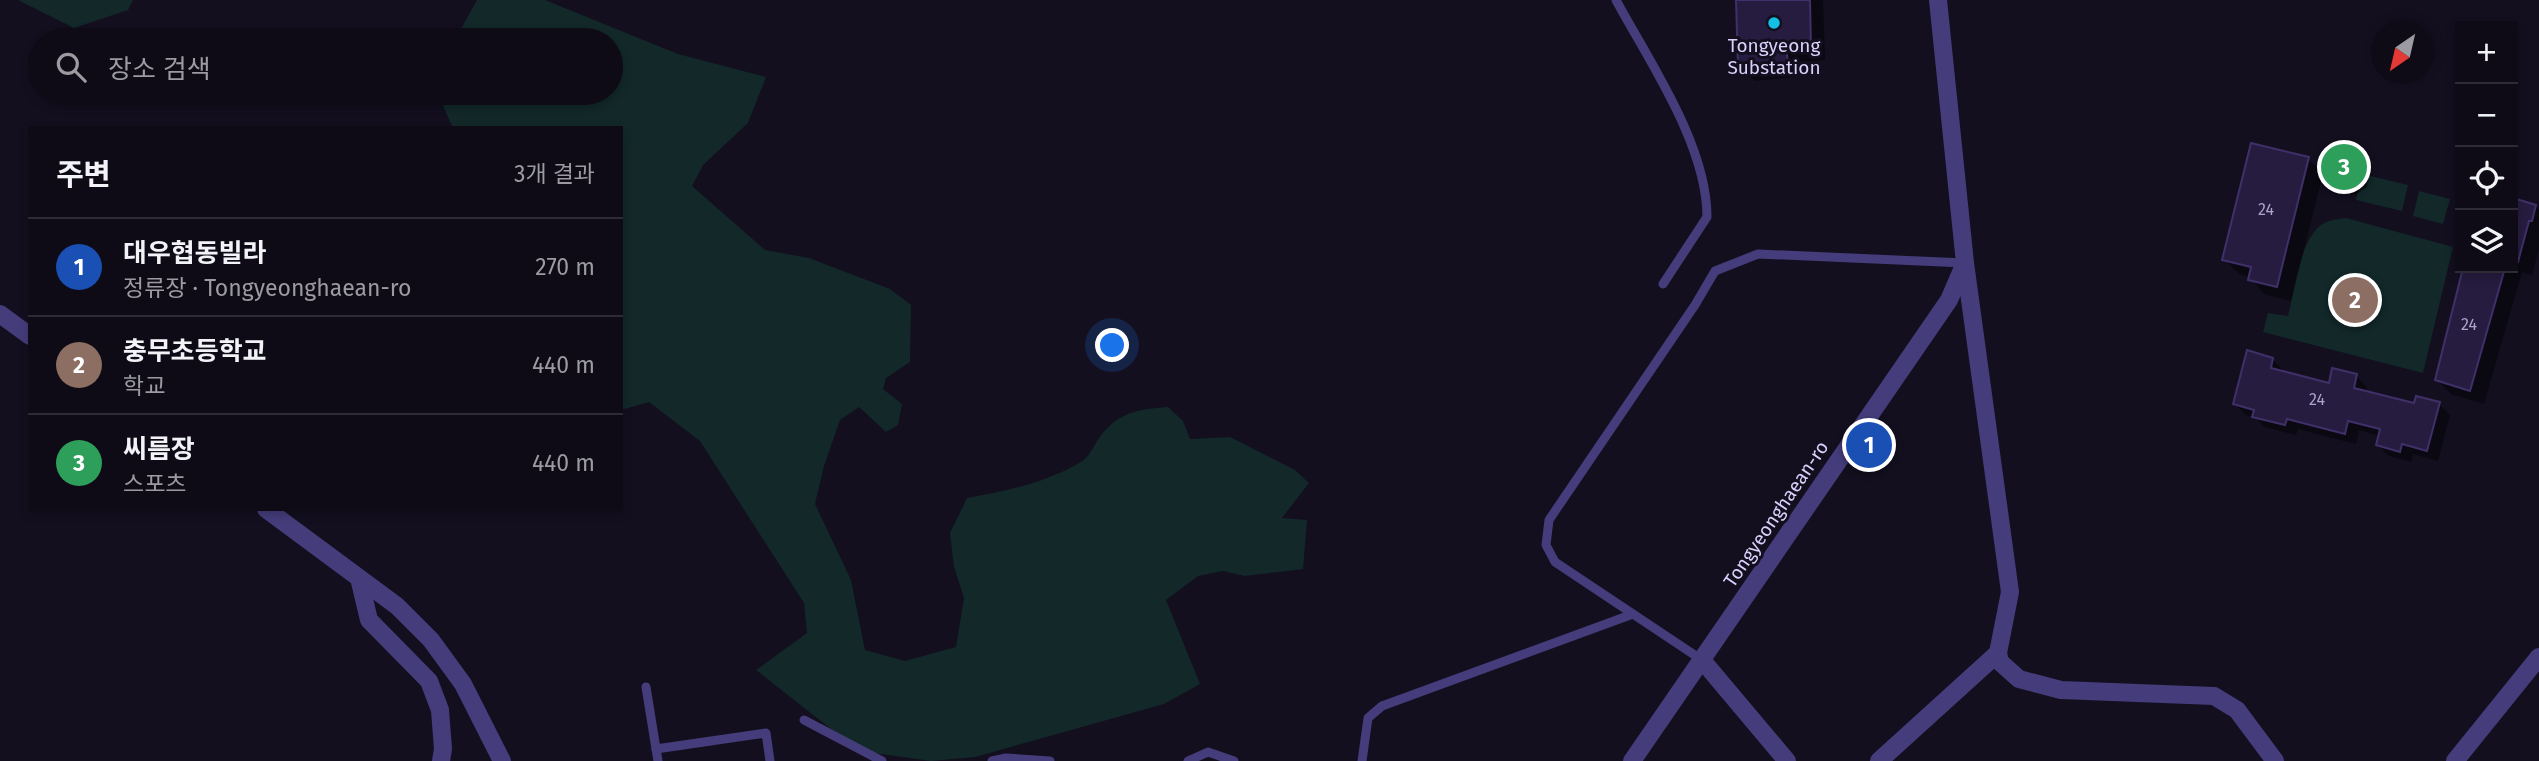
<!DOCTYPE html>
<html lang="ko">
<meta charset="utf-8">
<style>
body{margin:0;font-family:"Fira Sans","Noto Sans KR",sans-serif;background:#171420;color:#f1f3f6}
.controls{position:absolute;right:21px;top:21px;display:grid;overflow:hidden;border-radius:0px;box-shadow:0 4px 10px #0003}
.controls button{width:63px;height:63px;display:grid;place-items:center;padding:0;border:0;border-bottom:2px solid #2e2b36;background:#0e0b17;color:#f1f3f6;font:35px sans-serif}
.compass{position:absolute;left:2371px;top:21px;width:63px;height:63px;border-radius:50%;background:#0e0b17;box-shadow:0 4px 10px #0003;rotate:214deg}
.you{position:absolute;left:1113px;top:346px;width:24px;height:24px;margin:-18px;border:5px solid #fff;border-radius:50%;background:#1a73e8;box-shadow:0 0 0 10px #1a73e833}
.badge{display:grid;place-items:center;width:46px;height:46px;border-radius:50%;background:#1a73e8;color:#fff;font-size:23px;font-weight:700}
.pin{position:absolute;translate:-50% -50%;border:4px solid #fff;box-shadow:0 2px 7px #0006}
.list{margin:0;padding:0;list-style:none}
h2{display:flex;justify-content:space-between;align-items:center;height:91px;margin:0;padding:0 28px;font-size:30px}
h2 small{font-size:23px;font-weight:400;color:#9b9ba1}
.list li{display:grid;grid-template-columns:46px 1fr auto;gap:21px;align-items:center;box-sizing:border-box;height:98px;padding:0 28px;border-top:2px solid #2e2b36}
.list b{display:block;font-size:26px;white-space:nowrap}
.list p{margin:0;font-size:23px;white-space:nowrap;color:#9b9ba1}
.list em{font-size:23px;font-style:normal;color:#9b9ba1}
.icon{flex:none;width:38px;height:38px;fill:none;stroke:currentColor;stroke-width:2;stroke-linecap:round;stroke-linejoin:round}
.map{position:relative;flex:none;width:2539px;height:761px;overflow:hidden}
.search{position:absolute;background:#0e0b17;box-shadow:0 4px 10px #0003;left:28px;top:28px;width:595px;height:77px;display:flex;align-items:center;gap:18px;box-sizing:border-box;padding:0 24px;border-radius:38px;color:#9b9ba1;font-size:26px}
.panel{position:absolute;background:#0e0b17;box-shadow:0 4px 10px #0003;left:28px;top:126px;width:595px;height:385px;border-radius:0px}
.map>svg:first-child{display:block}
</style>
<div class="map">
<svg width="2539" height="761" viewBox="0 0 2539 761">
<rect width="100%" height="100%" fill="#130f1f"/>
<!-- green -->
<g fill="#122829">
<polygon points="18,0 133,0 128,10 74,28"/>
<path d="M477,0h68l133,54 88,23 -18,46 -45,42 -11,21 73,64 44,8 81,31 21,16 -1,57 -24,16 -3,11 19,15 -4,21 -12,7 -27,-25 -19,13 -16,46 -9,38 36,76 14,70 40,11 51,-14 8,-49 -10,-31 -4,-34 17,-35c41,-8 76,-14 114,-36 7,-4 12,-14 16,-21 19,-28 39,-32 71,-34l15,14 7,18 40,-2 65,33 14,13 -27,35 25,2 -4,49 -58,7 -22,-5 -25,5 -32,24 34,84 -36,20 -189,53 -44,4 -72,-10 -103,-81 51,-37 -3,-30 -104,-162 -51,-39 -28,8v-282h-168l-9,-20 -2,-15h169v-53h-156z"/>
<polygon points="2362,174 2408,185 2402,211 2356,200"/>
<polygon points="2419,191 2450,199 2443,224 2413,216"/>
<path d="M2346,218l107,29 -30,126 -160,-41 5,-19 20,3c7,-26 12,-80 36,-93 6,-3 15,-4 22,-5z"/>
</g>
<!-- shadow -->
<g fill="#0007">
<polygon points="1737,0 1823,0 1825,60 1800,62 1802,76 1755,81 1740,67"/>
<polygon points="2308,159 2323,174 2291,301 2264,294 2250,277 2239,274 2224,259"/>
<polygon points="2361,161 2369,172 2367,187 2355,195 2342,192 2334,184"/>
<polygon points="2515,201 2535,206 2539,210 2539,249 2532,275 2522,272 2484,404 2451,394 2437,380 2465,268 2513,268"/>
<polygon points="2272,359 2283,370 2283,373 2330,385 2356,376 2367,387 2366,393 2415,405 2439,404 2450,415 2438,461 2413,454 2411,462 2389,456 2378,445 2380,436 2359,430 2356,444 2298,429 2296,435 2265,427 2254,417 2246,415 2235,404"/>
</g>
<!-- building -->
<g fill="#261c3f" stroke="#403069" stroke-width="2">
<polygon points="1736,0 1810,0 1811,46 1786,48 1788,62 1738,67"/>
<polygon points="2251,143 2309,157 2277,287 2248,280 2251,267 2222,260"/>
<polygon points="2341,148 2354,152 2363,163 2360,179 2347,188 2333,185 2320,162"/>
<polygon points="2513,198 2536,205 2532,221 2529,221 2518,262 2513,261"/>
<polygon points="2463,268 2505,268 2470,391 2435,380"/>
<polygon points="2247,350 2273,358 2271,368 2329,383 2332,368 2357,374 2354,388 2414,403 2416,396 2440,402 2427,451 2402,444 2400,452 2376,445 2380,429 2348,421 2345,434 2287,419 2285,425 2252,417 2254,410 2233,404"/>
</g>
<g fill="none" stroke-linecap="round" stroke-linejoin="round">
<!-- service -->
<g stroke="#453d7b" stroke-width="9">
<path d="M1616,0c34,63 91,145 91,217l-44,67"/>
<polyline points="1702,660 1555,562 1546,545 1549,520 1695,305 1715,271 1758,254 1965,263"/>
<polyline points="646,687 658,761"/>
<polyline points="804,720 882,761"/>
<polyline points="656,749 766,733 770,761"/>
<polyline points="992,761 1006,758 1050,761"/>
<polyline points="1188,761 1208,752 1234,761"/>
<polyline points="1362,761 1368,718 1382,706 1633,614"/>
</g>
<!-- minor -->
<g stroke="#453d7b" stroke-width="18">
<polyline points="1965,263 2010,592 1998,653 2000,662 2019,679 2061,690 2214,696 2237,710 2275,761"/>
<polyline points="0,314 30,336"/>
<polyline points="266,509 397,606 431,640 463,684 502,761"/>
<polyline points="359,578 369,620 429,681 440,710 443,749 441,761"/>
<polyline points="1702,660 1787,761"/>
<polyline points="1879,761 1998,653"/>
<polyline points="2455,761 2539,657"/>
</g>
<!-- tertiary -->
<polyline stroke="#453d7b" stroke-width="18" points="1632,761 1949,300 1965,263 1938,0"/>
</g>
<!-- markers -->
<circle fill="#13bfe5" stroke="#130f1f" stroke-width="2.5" cx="1774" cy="23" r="7"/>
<g text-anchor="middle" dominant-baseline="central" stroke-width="6" stroke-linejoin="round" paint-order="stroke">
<!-- number labels -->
<g font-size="16" fill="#aca4cc">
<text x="2266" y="209">24</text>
<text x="2469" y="324">24</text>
<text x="2317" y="399">24</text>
</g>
<!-- poi labels -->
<g font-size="19" fill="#d9d1fb" stroke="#130f1f">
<text x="1774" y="45">Tongyeong<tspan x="1774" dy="22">Substation</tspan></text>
</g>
<!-- street labels -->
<g font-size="19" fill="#d9d1fb" stroke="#130f1f">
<text transform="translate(1776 514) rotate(-56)">Tongyeonghaean-ro</text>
</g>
</g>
</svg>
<div class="controls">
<button>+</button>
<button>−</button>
<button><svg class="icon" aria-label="locate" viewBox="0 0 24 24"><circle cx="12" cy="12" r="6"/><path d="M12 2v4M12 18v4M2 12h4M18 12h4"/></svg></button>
<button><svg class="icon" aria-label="layers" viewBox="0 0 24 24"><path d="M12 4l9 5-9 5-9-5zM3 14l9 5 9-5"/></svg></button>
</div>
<svg class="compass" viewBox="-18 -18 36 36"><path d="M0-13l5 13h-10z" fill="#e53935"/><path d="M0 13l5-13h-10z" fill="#9b9ba1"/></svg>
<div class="you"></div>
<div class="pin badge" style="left:1869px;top:445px;background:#1a4fb4">1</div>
<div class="pin badge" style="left:2355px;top:300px;background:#8d6e63">2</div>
<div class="pin badge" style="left:2344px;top:167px;background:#2e9e5b">3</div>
<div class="search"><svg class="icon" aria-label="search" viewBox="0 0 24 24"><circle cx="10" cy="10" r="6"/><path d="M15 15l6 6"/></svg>장소 검색</div>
<section class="panel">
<h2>주변<small>3개 결과</small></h2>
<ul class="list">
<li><span class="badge" style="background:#1a4fb4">1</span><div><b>대우협동빌라</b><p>정류장 · Tongyeonghaean-ro</p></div><em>270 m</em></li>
<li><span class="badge" style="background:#8d6e63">2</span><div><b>충무초등학교</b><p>학교</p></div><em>440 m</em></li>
<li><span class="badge" style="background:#2e9e5b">3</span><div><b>씨름장</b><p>스포츠</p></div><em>440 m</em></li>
</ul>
</section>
</div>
